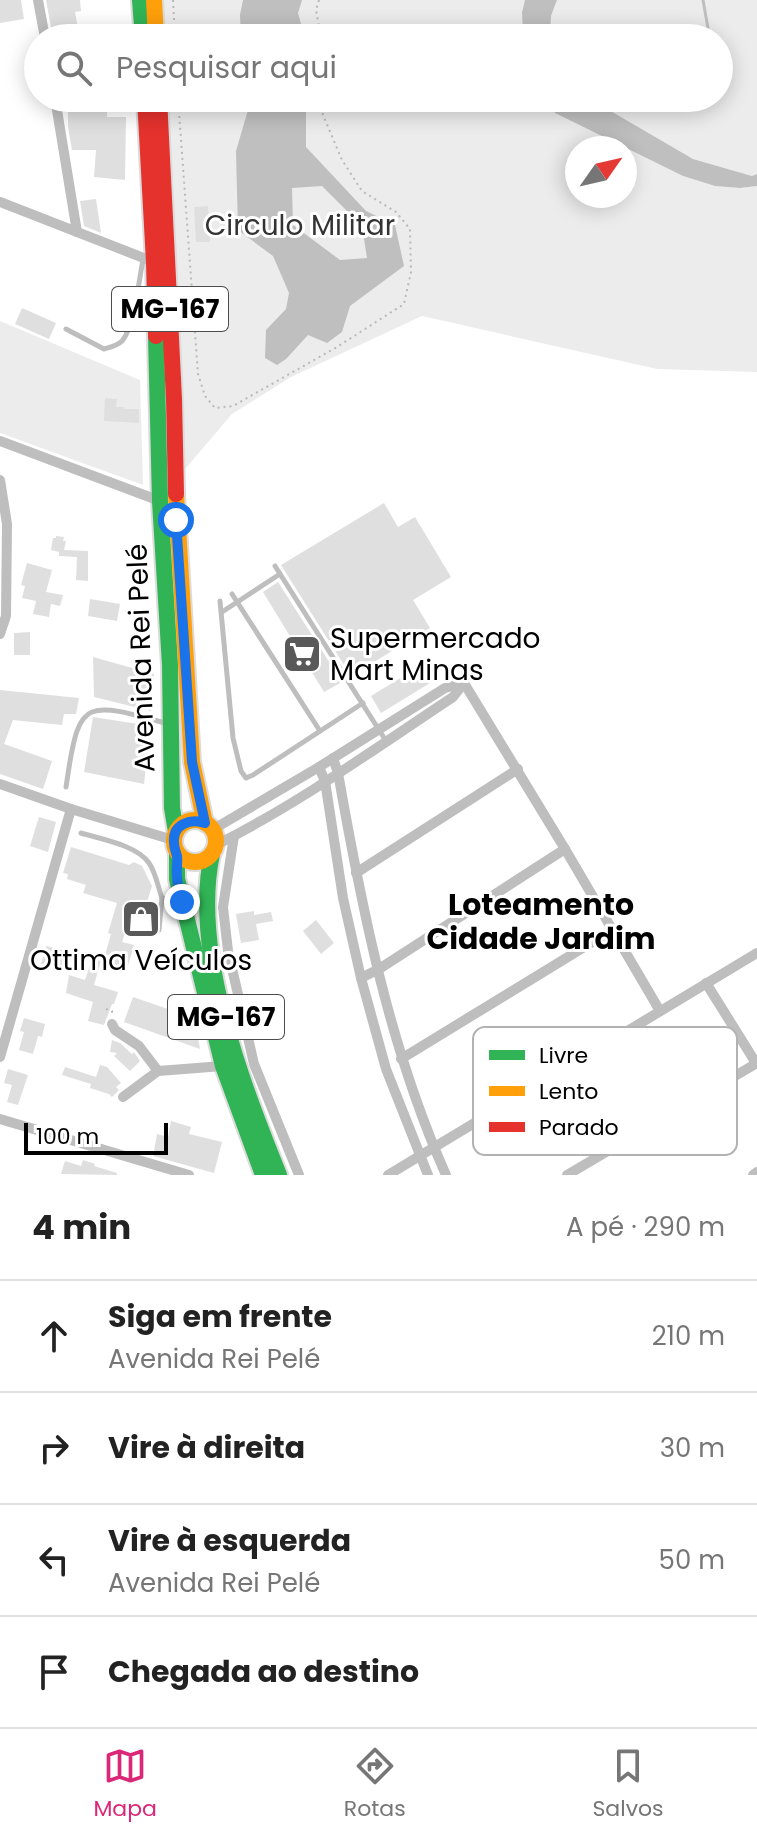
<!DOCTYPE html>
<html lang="pt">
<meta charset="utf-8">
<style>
body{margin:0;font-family:Poppins,sans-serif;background:#f2f2f2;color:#222}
.compass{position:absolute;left:565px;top:136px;width:72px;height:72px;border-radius:50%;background:#fff;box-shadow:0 4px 20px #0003;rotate:56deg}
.scale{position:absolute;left:24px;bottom:20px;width:144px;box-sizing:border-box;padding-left:8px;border:4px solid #000;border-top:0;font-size:22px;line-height:28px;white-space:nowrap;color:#000;-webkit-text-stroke:6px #fff;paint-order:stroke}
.stop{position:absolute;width:24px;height:24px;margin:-18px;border:6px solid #1a73e8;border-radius:50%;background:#fff}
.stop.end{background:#1a73e8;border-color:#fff;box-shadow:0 2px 8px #0008}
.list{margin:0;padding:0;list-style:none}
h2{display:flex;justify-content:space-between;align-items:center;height:104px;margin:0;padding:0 32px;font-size:34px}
h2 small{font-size:26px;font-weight:400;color:#767676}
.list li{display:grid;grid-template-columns:52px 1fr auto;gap:24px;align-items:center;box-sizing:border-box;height:112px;padding:0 32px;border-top:2px solid #e0e0e0}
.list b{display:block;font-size:30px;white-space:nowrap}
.list p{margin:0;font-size:26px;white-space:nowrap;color:#767676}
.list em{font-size:26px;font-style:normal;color:#767676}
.icon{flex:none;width:44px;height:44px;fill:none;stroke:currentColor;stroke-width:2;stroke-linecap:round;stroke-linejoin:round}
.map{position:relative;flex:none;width:757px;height:1175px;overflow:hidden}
.search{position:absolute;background:#fff;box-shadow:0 4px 20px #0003;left:24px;right:24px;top:24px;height:88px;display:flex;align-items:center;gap:20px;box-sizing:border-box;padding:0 28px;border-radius:44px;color:#767676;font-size:30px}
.sheet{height:552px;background:#fff}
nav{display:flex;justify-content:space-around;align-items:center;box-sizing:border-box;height:112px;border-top:2px solid #e0e0e0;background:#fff;font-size:22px;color:#767676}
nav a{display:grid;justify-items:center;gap:4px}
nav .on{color:#db2777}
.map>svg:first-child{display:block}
</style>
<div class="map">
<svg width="757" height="1175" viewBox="0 0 757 1175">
<rect width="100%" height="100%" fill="#fff"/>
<!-- green -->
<g fill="#ececec" fill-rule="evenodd">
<polygon points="163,0 525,0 522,12 523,38 165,38"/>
<polygon points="557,0 757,0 757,174 752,176 693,159 587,98 719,98 719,38 550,38 551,16"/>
<path d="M168,98h378l9,15 128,63 32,10 25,2 17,-2v186l-100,-3 -235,-53 -131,61 -59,37 -47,55zM577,148h48v48h-48z"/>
<polygon points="0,321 140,380 143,485 0,433"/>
</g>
<!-- water -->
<g fill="#bfbfbf" fill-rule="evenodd">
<polygon points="243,0 302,0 298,13 305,38 241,38 240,15"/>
<polygon points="525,0 557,0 551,16 550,38 523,38 522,12"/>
<path d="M248,98h58v49l60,64 29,14 9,41 -54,40 -8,26 -15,11 -19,-8 -22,24 -9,6 -12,-7 1,-28 20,-21 3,-16 -16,-37 -35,-26 -2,-79 12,-41zM322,186l40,40 5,32 -27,2 -47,-35 -1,-37z"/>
<polygon points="546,98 590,99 693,159 752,176 757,174 757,186 740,188 715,186 683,176 555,113"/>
</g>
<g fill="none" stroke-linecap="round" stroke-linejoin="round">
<!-- stream -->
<polyline stroke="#bfbfbf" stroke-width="3" points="703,0 709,34 707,38"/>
</g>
<!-- building -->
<g fill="#dfdfdf">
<polygon points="0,0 21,0 24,19 0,23"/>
<polygon points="46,0 80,0 81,11 75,12 78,29 84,28 85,38 53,38"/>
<polygon points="68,98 76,98 76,100 107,98 107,117 126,117 125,180 94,177 96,150 72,150 68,127"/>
<polygon points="96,199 101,233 84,226 80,201"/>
<polygon points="208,206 210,242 196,242 194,207"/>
<polygon points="22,308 56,323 49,339 15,324"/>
<polygon points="105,398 117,399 116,407 124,407 124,409 139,409 139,423 104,421"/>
<polygon points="384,503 398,527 415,517 451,577 413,600 430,628 351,676 281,565"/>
<polygon points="56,536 64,537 63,541 66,541 64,550 88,551 88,581 76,580 77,557 59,556 59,552 51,550 53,538 56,538"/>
<polygon points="27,563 52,570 46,592 63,595 60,606 51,604 49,617 33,614 36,601 22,598 25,586 21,585"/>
<polygon points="278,582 342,682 324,692 263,592"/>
<polygon points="90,599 120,604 117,621 88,616"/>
<polygon points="30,632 30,655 14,655 14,633"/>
<polygon points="93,657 154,674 153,686 151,685 151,711 94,697"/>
<polygon points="425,663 435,680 381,713 371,696"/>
<polygon points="0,690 79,698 76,714 64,714 62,725 13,720 4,744 52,761 43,789 0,774"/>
<polygon points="93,717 151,726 144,784 84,772"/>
<polygon points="39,817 56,822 48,852 30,846"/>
<polygon points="71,847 129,865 134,862 142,866 152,886 140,925 129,921 122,942 134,945 127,969 103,962 111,934 108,933 117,903 83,893 86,885 67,879 68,874 63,873"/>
<polygon points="254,911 254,915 271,912 273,921 256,924 259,940 241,943 236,914"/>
<polygon points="316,920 334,943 321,954 303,931"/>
<polygon points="46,946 67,951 62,970 41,964"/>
<polygon points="92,959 101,961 94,985 118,992 114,1004 112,1004 104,1025 88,1021 93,1002 66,993 69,975 85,980"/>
<polygon points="133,997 191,1017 185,1033 198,1037 200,1049 124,1022"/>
<polygon points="24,1018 45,1024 42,1037 38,1036 33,1054 19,1050 24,1032 20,1031"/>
<polygon points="112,1040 120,1043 132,1054 134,1052 140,1061 130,1071 114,1056 117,1053 110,1052"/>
<polygon points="100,1065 107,1067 121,1083 116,1087 119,1090 112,1097 109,1094 90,1088 91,1084 62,1075 65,1067 96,1077"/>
<polygon points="8,1069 28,1075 18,1105 7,1102 12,1085 4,1083"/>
<polygon points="171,1121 191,1127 189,1134 222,1142 214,1173 153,1156 157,1134 168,1137"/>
<polygon points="83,1160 95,1164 94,1166 117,1173 117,1175 61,1174 65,1161 81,1166"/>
</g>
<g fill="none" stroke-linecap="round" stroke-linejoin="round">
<defs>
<g id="fast">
<polyline points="140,0 143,38"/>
<polyline points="156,336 160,501 170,665 172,808 176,832"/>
<polyline points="177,853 177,879 223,1066 263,1175"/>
<path d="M212,854c-21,98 30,229 67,321"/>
</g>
<g id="slow">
<polyline points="154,0 156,38"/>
<polyline points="176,494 192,762 205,823"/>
<circle cx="195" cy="841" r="21"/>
</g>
<g id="jam">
<polyline points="145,98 154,262 156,336"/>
<polyline points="159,98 174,399 176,494"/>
</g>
</defs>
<!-- fast casing -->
<use href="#fast" stroke="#dbdbdb" stroke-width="20"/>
<!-- slow casing -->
<use href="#slow" stroke="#dbdbdb" stroke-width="20"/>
<!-- jam casing -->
<use href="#jam" stroke="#dbdbdb" stroke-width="20"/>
<!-- path -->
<g stroke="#b9b9b9" stroke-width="2" stroke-dasharray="2 4" stroke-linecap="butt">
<polyline points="173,0 175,38"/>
<polyline points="319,0 316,10 321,38"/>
<polyline points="178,98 198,374 205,396 215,408 233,406 337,347 404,304 411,272 410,229 396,212 362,191 342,160 323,115 320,98"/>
<polyline points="106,1009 112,1011 112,1016"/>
</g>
<!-- lane -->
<g stroke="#bebebe" stroke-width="5">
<path d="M66,329l38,20c7,-2 13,-3 18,-8 12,-13 17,-62 21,-81"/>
<polyline points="275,566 386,741"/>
<polyline points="232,594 320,731"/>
<polyline points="220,601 233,738 241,771 246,778 253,775 363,703"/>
<polyline points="222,612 280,574"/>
<path d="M66,787c3,-18 5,-39 11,-56 3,-8 7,-16 15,-19 18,-7 55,7 74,11"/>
<path d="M81,833c19,6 56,12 68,30 7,10 9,24 13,35"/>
<polyline points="159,930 162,898 177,901"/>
</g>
<!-- street -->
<g stroke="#bebebe" stroke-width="10">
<polyline points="38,0 45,38"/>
<polyline points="55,98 77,232"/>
<polyline points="0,202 154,262"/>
<polyline points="0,441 160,501"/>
<polyline points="0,480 7,524 6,616 0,634"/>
<polyline points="464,683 565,849 660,1011"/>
<path d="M333,758l5,15c24,136 51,274 108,402"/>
<polyline points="319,767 325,781 343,898 361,978 386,1069 428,1175"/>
<polyline points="0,784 71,809 173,840"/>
<polyline points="212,830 319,767 445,688 464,683"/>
<polyline points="234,836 223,907 228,951 254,1064 299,1175"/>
<path d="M216,845c82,-41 160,-97 237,-148l11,-14"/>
<polyline points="356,873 518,769"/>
<polyline points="361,978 379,969 565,849"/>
<polyline points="706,983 756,1063"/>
<polyline points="112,1024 115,1030 139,1046 158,1071 223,1066"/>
<polyline points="0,1057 71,809"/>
<polyline points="401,1059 612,930"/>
<polyline points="123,1097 158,1071"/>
<polyline points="0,1119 189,1175"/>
<polyline points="388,1175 757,953"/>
<polyline points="567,1175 757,1063"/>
<polyline points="753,1175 757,1172"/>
</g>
<!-- fast -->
<use href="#fast" stroke="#30b455" stroke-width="16"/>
<!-- slow -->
<use href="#slow" stroke="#ff9f0a" stroke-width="16"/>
<!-- jam -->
<use href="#jam" stroke="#e5322d" stroke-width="16"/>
</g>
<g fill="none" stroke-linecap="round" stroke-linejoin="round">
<!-- route -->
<path stroke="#1a73e8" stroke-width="10" d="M176,520l16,242 13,61c-14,-5 -33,1 -31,20 0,5 2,9 3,13 1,6 -1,13 0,20 0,9 3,17 5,26"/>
</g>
<!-- icons -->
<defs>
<symbol id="supermarket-square" viewBox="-11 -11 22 22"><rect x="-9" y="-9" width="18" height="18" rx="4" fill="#595959" stroke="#fff"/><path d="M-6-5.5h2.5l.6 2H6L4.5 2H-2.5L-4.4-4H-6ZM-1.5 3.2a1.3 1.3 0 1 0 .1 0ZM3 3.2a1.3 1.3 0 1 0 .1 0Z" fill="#fff"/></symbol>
<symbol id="shop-square" viewBox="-11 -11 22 22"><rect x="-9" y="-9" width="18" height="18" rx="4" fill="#595959" stroke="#fff"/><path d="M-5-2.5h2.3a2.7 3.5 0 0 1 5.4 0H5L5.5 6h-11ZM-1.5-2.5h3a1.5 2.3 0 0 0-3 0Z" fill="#fff"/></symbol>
</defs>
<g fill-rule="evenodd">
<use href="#supermarket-square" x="280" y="632" width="44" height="44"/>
<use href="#shop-square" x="119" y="897" width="44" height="44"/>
</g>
<g text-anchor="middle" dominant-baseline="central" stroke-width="6" stroke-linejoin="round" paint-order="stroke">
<!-- shield labels -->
<g fill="#fff" stroke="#4c4c4c" stroke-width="2">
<rect x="112" y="287" width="116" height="44" rx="6"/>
<rect x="168" y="995" width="116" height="44" rx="6"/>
</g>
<g font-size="26" font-weight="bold" fill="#000">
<text x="170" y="309">MG-167</text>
<text x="226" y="1017">MG-167</text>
</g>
<!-- park labels -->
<g font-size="28" fill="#333" stroke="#fff">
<text x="300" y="225">Circulo Militar</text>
</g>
<!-- poi labels -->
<g font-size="28" fill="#000" stroke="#fff" text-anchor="start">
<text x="330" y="638">Supermercado<tspan x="330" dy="32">Mart Minas</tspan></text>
<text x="141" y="960" text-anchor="middle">Ottima Veículos</text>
</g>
<!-- street labels -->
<g font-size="28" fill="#000" stroke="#fff">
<text transform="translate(141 658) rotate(-92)">Avenida Rei Pelé</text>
</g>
<!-- neighbourhood labels -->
<g font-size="30" font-weight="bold" fill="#000" stroke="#fff">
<text x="541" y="904">Loteamento<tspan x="541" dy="34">Cidade Jardim</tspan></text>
</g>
</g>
<!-- legend -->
<rect x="473" y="1027" width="264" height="128" rx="12" fill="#fff" stroke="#b2b2b2" stroke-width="2"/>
<rect x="489" y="1050" width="36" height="10" fill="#30b455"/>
<rect x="489" y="1086" width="36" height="10" fill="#ff9f0a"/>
<rect x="489" y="1122" width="36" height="10" fill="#e5322d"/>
<g font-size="22" fill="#000">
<text x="539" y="1063">Livre</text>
<text x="539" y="1099">Lento</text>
<text x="539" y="1135">Parado</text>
</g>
</svg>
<svg class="compass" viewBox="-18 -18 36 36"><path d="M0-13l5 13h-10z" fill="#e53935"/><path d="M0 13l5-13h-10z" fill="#767676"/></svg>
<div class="scale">100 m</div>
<div class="stop" style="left:176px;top:520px"></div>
<div class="stop end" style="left:182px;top:902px"></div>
<div class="search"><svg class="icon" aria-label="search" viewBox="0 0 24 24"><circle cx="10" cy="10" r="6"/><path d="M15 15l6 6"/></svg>Pesquisar aqui</div>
</div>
<section class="sheet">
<h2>4 min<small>A pé · 290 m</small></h2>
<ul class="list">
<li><svg class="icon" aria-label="ahead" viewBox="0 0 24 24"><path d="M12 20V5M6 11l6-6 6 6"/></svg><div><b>Siga em frente</b><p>Avenida Rei Pelé</p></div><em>210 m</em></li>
<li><svg class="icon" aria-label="right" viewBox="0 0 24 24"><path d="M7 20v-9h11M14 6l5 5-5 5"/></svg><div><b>Vire à direita</b></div><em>30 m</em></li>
<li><svg class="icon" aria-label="left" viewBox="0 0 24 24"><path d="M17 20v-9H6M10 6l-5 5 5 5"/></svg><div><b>Vire à esquerda</b><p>Avenida Rei Pelé</p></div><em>50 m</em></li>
<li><svg class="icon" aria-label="arrive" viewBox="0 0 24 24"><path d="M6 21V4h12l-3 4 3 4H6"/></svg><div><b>Chegada ao destino</b></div></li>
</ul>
</section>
<nav>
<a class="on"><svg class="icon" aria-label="map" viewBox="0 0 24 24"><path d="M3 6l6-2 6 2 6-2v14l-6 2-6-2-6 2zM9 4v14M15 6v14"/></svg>Mapa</a>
<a><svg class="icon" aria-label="directions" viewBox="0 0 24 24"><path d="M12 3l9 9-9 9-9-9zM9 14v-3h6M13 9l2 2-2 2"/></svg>Rotas</a>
<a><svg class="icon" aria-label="saved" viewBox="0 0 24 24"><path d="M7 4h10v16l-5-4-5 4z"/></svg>Salvos</a>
</nav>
